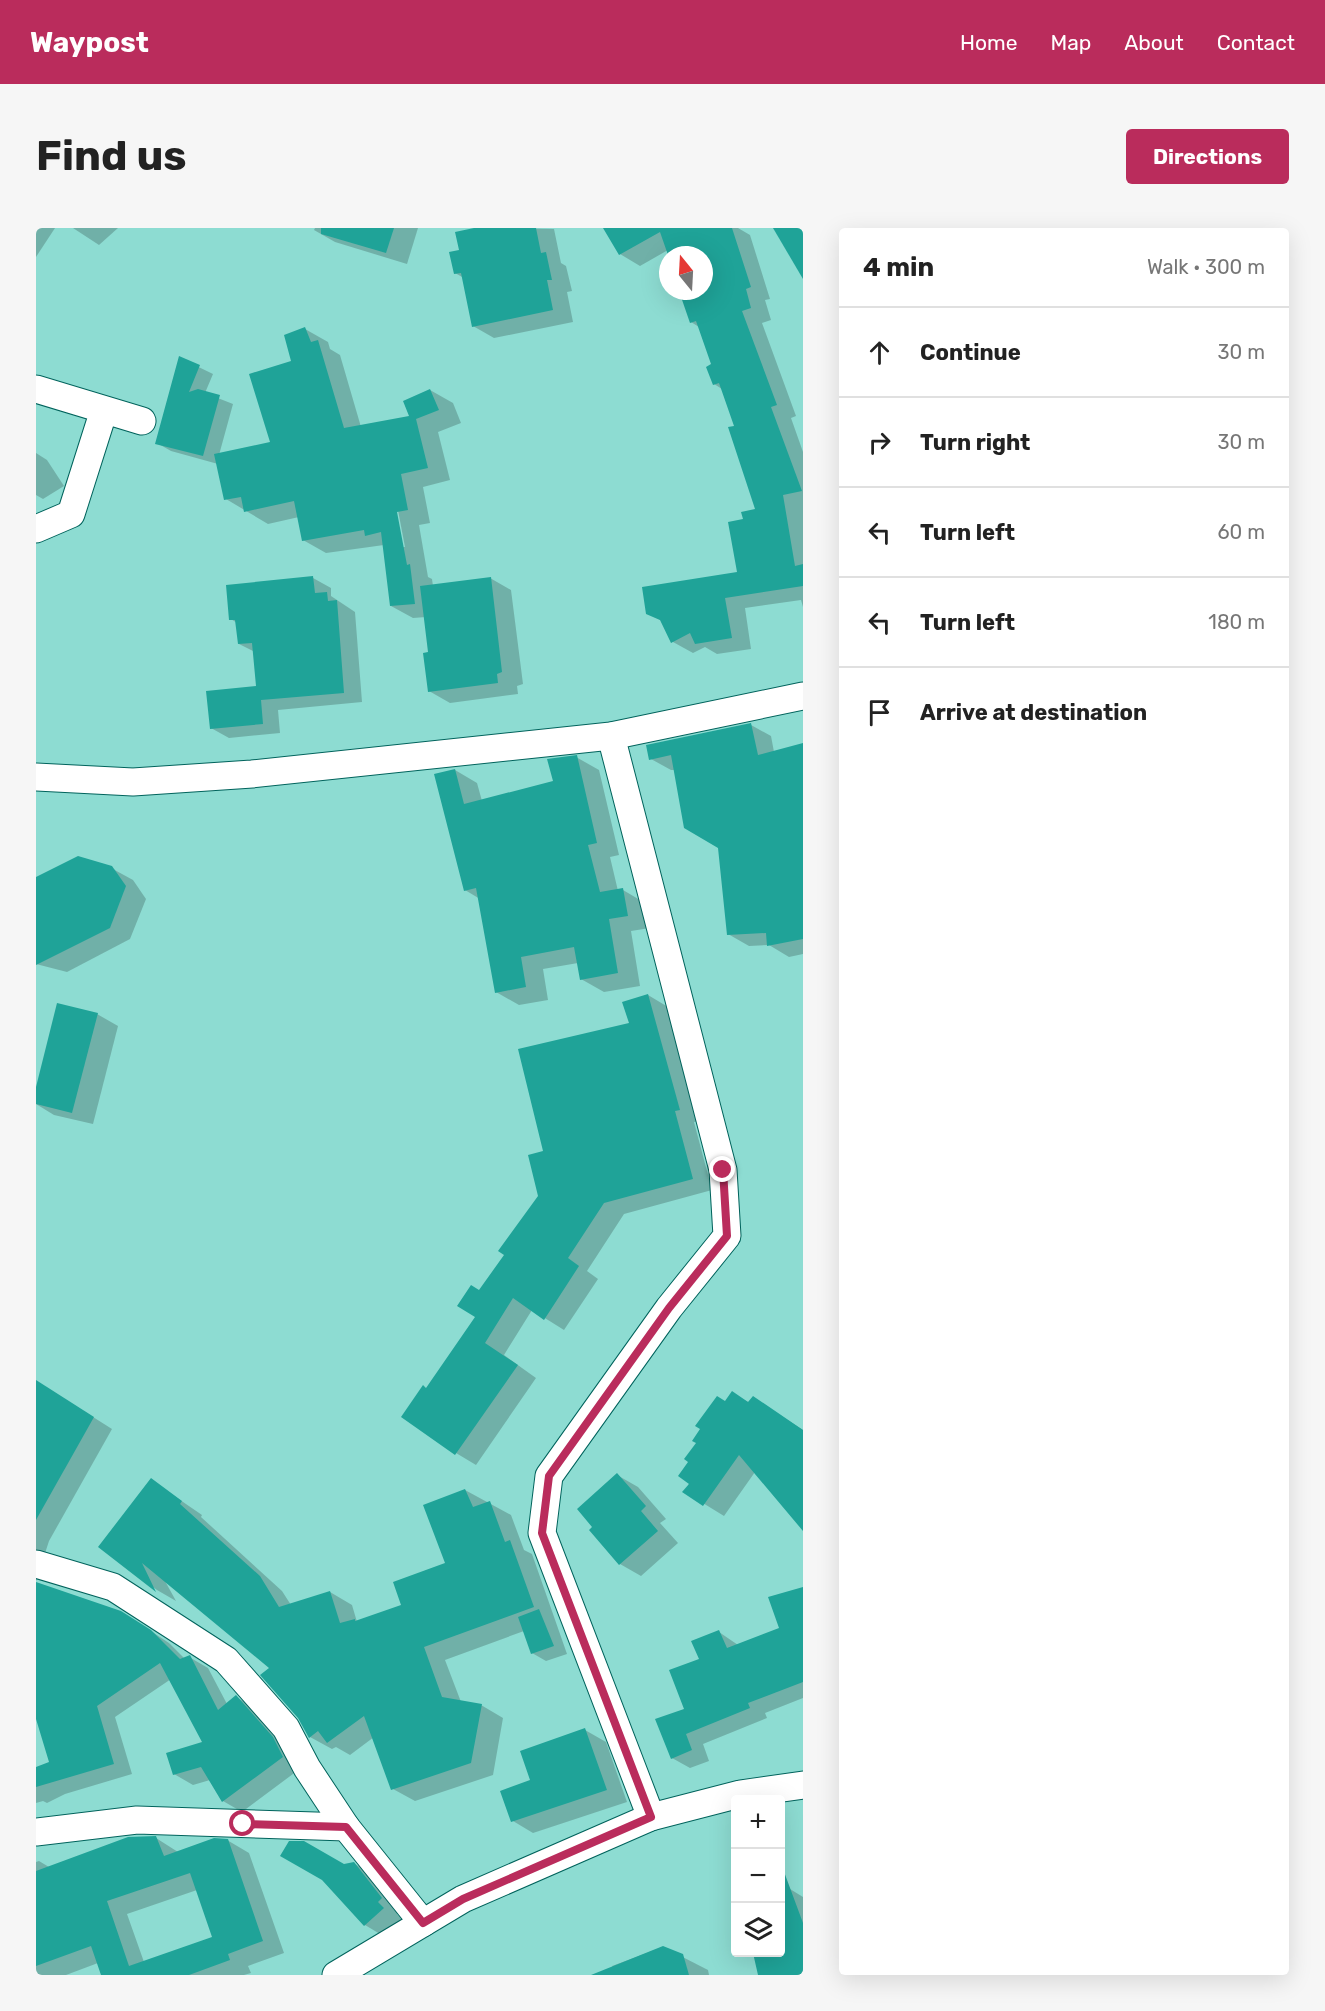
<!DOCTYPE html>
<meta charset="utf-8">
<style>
body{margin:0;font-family:Rubik,sans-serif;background:#f6f6f6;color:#222}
.controls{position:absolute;right:18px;bottom:18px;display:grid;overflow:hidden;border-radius:6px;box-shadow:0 6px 24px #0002}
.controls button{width:54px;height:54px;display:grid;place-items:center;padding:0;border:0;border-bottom:2px solid #e0e0e0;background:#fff;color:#222;font:30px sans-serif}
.compass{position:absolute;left:623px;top:18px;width:54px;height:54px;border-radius:50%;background:#fff;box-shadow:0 6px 24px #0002;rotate:342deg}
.stop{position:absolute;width:18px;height:18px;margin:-14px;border:4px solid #ba2c5c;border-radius:50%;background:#fff}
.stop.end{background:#ba2c5c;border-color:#fff;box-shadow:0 2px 6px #0008}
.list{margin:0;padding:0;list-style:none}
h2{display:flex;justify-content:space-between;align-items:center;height:78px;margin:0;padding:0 24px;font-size:26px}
h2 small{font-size:20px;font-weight:400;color:#767676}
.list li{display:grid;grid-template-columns:39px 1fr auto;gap:18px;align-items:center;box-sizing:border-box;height:90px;padding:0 24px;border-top:2px solid #e0e0e0}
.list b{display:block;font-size:22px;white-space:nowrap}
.list em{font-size:20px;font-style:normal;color:#767676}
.icon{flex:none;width:33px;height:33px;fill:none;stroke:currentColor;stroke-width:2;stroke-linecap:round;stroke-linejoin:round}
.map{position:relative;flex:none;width:767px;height:1747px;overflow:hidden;border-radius:6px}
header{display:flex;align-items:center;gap:36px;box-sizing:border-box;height:84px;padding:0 30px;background:#ba2c5c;color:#fff}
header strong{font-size:28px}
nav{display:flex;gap:33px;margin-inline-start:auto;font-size:21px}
.intro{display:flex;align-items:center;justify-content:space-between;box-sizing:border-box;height:144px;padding:0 36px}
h1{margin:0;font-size:42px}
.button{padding:15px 27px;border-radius:6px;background:#ba2c5c;color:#fff;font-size:21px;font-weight:700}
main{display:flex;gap:36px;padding:0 36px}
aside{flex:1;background:#fff;border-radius:6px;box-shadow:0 6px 24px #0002}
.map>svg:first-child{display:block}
</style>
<header>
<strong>Waypost</strong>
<nav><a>Home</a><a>Map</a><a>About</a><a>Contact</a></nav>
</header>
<div class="intro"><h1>Find us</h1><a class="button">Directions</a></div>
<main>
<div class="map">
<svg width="767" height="1747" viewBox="0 0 767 1747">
<rect width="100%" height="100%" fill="#8ddcd2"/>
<!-- shadow -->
<g fill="#0003" fill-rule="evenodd">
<polygon points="0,0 19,0 0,29"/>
<polygon points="37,0 82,0 63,17"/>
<polygon points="279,0 382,0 371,36 299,14 278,2"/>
<polygon points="445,0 518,1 525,35 530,38 536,63 531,64 537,94 458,110 437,98 428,50 419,45 424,23"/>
<polygon points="569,0 702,0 714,7 734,71 729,72 735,92 726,95 760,188 755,190 767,224 767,379 765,372 709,380 715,421 681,426 669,419 657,425 637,414 626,393 611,385 702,345 721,282 700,199 686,161 678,156 677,137 663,99 655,94 645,63 668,63 668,27 633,27 632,22 604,38 584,26"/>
<path d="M269,101l23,13 2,7 10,6 21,72 50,-9 19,-28 23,13 8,20 -23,9 12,48 -27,7 7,36 -11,2 9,52 4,2 1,7 57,-8 21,12 12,94 -6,2 1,8 -68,9 -21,-12 1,-38 -4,-36 -13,1 -22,-12 -7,-61 -58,8 -23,-13 -4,-23 -31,7 -42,-25 -8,-35 -47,-13 -14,-8 23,-85 33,16 -8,19 28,11 -14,51 53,-12 21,-81zM358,277h3l8,42h-3z"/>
<polygon points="0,225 11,232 28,258 7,271 0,267"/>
<polygon points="277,350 295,360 295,368 319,384 326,474 242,482 244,505 193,510 175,500 222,460 219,424 203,416 201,395 195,391"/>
<polygon points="715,497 735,508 738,524 767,516 767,726 753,729 733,717 713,718 692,706 683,620 639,542 635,542 615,531"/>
<polygon points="540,529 563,542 583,627 574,629 582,663 587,662 609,675 614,700 595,703 604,758 568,764 545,751 542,735 507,741 512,772 483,777 460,764 444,671 429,662 419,542 441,555 446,573 519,555"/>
<polygon points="75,640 97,652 110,671 94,711 31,744 0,736 0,651"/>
<polygon points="612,767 632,779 663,893 658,894 676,962 588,986 551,1043 562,1051 528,1102 496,1082 468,1127 500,1150 440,1237 420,1225 391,1161 441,1089 443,1064 470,1027 504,968 509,924"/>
<polygon points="61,786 82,798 57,896 18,887 0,876 0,865"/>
<polygon points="0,1153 76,1201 13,1313 0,1353"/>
<polygon points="696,1165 714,1175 717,1170 767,1202 767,1300 719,1244 688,1288 649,1264"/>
<polygon points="581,1247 602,1259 630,1291 624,1295 642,1315 605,1348 584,1336"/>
<polygon points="115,1252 166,1287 165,1289 246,1363 255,1377 294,1364 316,1377 321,1394 367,1377 411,1336 429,1262 475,1287 488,1322 496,1326 531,1426 510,1433 496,1425 488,1403 409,1432 425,1474 445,1477 467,1490 457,1547 379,1573 357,1561 338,1509 314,1527 300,1519 296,1521 274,1509 235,1440 129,1353 140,1373 121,1362 64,1318"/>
<polygon points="0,1356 104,1396 133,1415 149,1431 153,1429 172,1440 191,1476 200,1469 219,1480 265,1540 206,1584 187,1573 174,1552 157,1557 138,1546 168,1515 135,1451 79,1489 96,1546 29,1566 11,1575 7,1573 0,1575 0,1541 15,1535 0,1487"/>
<polygon points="767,1360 767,1470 729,1485 731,1490 667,1516 673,1533 654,1540 636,1530 665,1432 683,1404 702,1417 745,1401 734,1370"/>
<polygon points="549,1502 570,1514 591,1574 497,1605 477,1593 496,1553"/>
<path d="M120,1610l22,14 49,-12 22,13 35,100 -36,13 3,7 -7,2h-142l-4,-12 -32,12h-30v-113l3,-1 10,6zM161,1662l17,48 -70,24 -17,-48z"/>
<polygon points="317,1635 338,1647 366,1682 361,1686 367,1693 349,1709 329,1697 307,1638"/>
<polygon points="754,1661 767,1669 767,1747 724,1747 718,1724 744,1724"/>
<polygon points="627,1719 672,1742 673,1747 579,1747 576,1738"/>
</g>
<!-- building -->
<g fill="#1fa398" fill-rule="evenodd">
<polygon points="285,0 358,0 350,25 285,6"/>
<polygon points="438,0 500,0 505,25 510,24 516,52 511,52 517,82 436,99 425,45 418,46 413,24 423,22 419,4"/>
<polygon points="567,0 696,0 715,59 710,61 715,80 706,83 741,177 735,179 766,263 747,267 759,338 767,336 767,358 689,370 696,410 659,416 654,405 635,415 624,392 610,386 606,359 701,344 692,294 707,291 705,284 719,281 692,199 698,198 683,155 677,157 670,139 675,136 660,93 654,95 643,63 668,63 668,27 632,27 624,4 583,27"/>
<polygon points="737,0 767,0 767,51"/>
<polygon points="269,99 275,114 282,112 308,200 373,188 367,173 394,161 403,182 380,191 392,240 365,246 372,282 361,284 371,337 374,336 379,376 354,378 345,304 329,308 328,302 266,313 258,273 208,284 205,269 188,272 178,226 234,214 213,146 255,133 248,107"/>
<polygon points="143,128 164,137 153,164 162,161 184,167 167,228 119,216"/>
<polygon points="277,348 279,365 291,364 292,373 301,372 308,465 225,472 227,496 174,501 170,463 220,458 216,415 202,416 199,392 193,392 190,357"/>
<polygon points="455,349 466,444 461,446 462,455 392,464 387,425 392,424 384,358"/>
<polygon points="715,495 722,527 767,515 767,711 731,718 730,705 691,707 682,620 648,600 635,527 613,532 610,517"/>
<polygon points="541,527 561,615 552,617 564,664 587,660 592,688 573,691 582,745 544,752 538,719 485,729 490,759 459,765 440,660 428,663 398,546 419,541 428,576 517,553 511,531"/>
<polygon points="42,628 76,638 90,658 74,700 0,737 0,649"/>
<polygon points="612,766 644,882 639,883 657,951 568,975 532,1030 543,1038 508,1092 477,1070 449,1115 482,1137 419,1227 365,1189 387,1157 390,1160 439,1089 421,1078 435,1057 443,1062 468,1027 462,1023 502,968 492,927 507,923 482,821 593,795 586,774"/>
<polygon points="21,775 62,785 36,885 0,876 0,859"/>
<polygon points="0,1152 58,1189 0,1292"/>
<polygon points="696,1163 712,1174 717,1168 767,1202 767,1303 703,1227 667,1278 646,1264 653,1256 642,1248 652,1234 648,1231 660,1215 656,1213 664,1201 659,1198 681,1168 689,1173"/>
<polygon points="581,1245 610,1278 605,1283 622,1303 583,1337 553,1302 556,1299 541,1281"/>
<polygon points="115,1250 146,1273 144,1276 224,1348 243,1379 294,1363 304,1395 319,1391 319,1393 365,1377 357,1354 409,1335 387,1277 429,1261 437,1279 454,1273 469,1314 474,1312 498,1379 388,1419 406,1469 446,1476 435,1535 355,1562 328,1488 291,1515 282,1503 273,1510 262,1490 224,1447 233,1440 106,1335 120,1364 62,1319"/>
<polygon points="0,1354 85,1383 115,1402 144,1431 154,1427 182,1482 200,1467 237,1509 247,1529 186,1574 165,1539 137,1547 130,1525 166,1514 124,1435 61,1478 78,1536 0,1559 0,1539 13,1534 0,1491"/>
<polygon points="767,1359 767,1454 712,1475 714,1480 650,1506 656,1522 635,1531 619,1491 648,1481 633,1442 663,1431 655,1413 683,1402 691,1420 743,1400 732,1369"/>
<polygon points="503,1381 518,1418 495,1426 482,1389"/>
<polygon points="549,1500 571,1562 475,1594 464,1563 494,1552 484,1523"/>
<path d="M120,1608l8,20 50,-18 14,1 35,102 -35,13 2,6 -41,15h-88l-10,-29 -55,20v-95l92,-34zM154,1645l22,64 -83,29 -22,-65z"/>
<polygon points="253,1613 268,1613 308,1636 318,1634 346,1670 342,1674 348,1680 328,1698 286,1652 244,1628"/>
<polygon points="744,1641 747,1641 767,1695 767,1747 722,1747 717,1725 744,1725"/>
<polygon points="627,1718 647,1726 653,1747 555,1747"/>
</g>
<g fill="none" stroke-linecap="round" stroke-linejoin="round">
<defs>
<g id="minor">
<polyline points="0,161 106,193"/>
<polyline points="0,301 35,286 68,182"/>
<polyline points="575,508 687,942 691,1008 633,1080 513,1248 506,1305 615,1589"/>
<polyline points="0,549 97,554 216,546 575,508 767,468"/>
<polyline points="0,1336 77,1359 190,1432 250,1500 271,1540 310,1599 387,1695"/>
<polyline points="0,1604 101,1592 310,1599"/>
<polyline points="300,1747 427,1671 615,1589 704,1566 767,1557"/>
</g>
</defs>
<!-- minor casing -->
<use href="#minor" stroke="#00635c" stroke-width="29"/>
<!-- minor -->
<use href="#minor" stroke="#fff" stroke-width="27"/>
</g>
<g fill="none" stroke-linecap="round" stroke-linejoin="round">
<!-- route -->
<polyline stroke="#ba2c5c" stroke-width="8" points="207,1596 310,1599 387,1695 427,1671 615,1589 506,1305 513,1248 633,1080 691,1008 687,942"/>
</g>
</svg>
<div class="controls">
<button>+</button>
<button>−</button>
<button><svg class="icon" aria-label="layers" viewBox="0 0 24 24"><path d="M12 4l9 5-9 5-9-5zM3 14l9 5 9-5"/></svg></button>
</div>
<svg class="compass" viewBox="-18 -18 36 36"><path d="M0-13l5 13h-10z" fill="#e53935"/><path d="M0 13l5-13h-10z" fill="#767676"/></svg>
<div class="stop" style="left:207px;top:1596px"></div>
<div class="stop end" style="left:687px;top:942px"></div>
</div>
<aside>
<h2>4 min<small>Walk · 300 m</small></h2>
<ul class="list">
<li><svg class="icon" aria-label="ahead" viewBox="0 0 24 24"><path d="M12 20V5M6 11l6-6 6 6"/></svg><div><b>Continue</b></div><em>30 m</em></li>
<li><svg class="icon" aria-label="right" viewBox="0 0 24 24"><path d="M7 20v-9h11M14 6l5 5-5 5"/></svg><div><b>Turn right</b></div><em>30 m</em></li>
<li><svg class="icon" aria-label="left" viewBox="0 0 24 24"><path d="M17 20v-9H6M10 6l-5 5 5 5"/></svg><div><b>Turn left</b></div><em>60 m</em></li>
<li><svg class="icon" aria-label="left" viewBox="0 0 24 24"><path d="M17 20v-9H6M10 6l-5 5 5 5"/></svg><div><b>Turn left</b></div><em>180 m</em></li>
<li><svg class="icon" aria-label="arrive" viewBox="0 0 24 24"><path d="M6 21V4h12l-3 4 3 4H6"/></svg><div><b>Arrive at destination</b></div></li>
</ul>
</aside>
</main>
